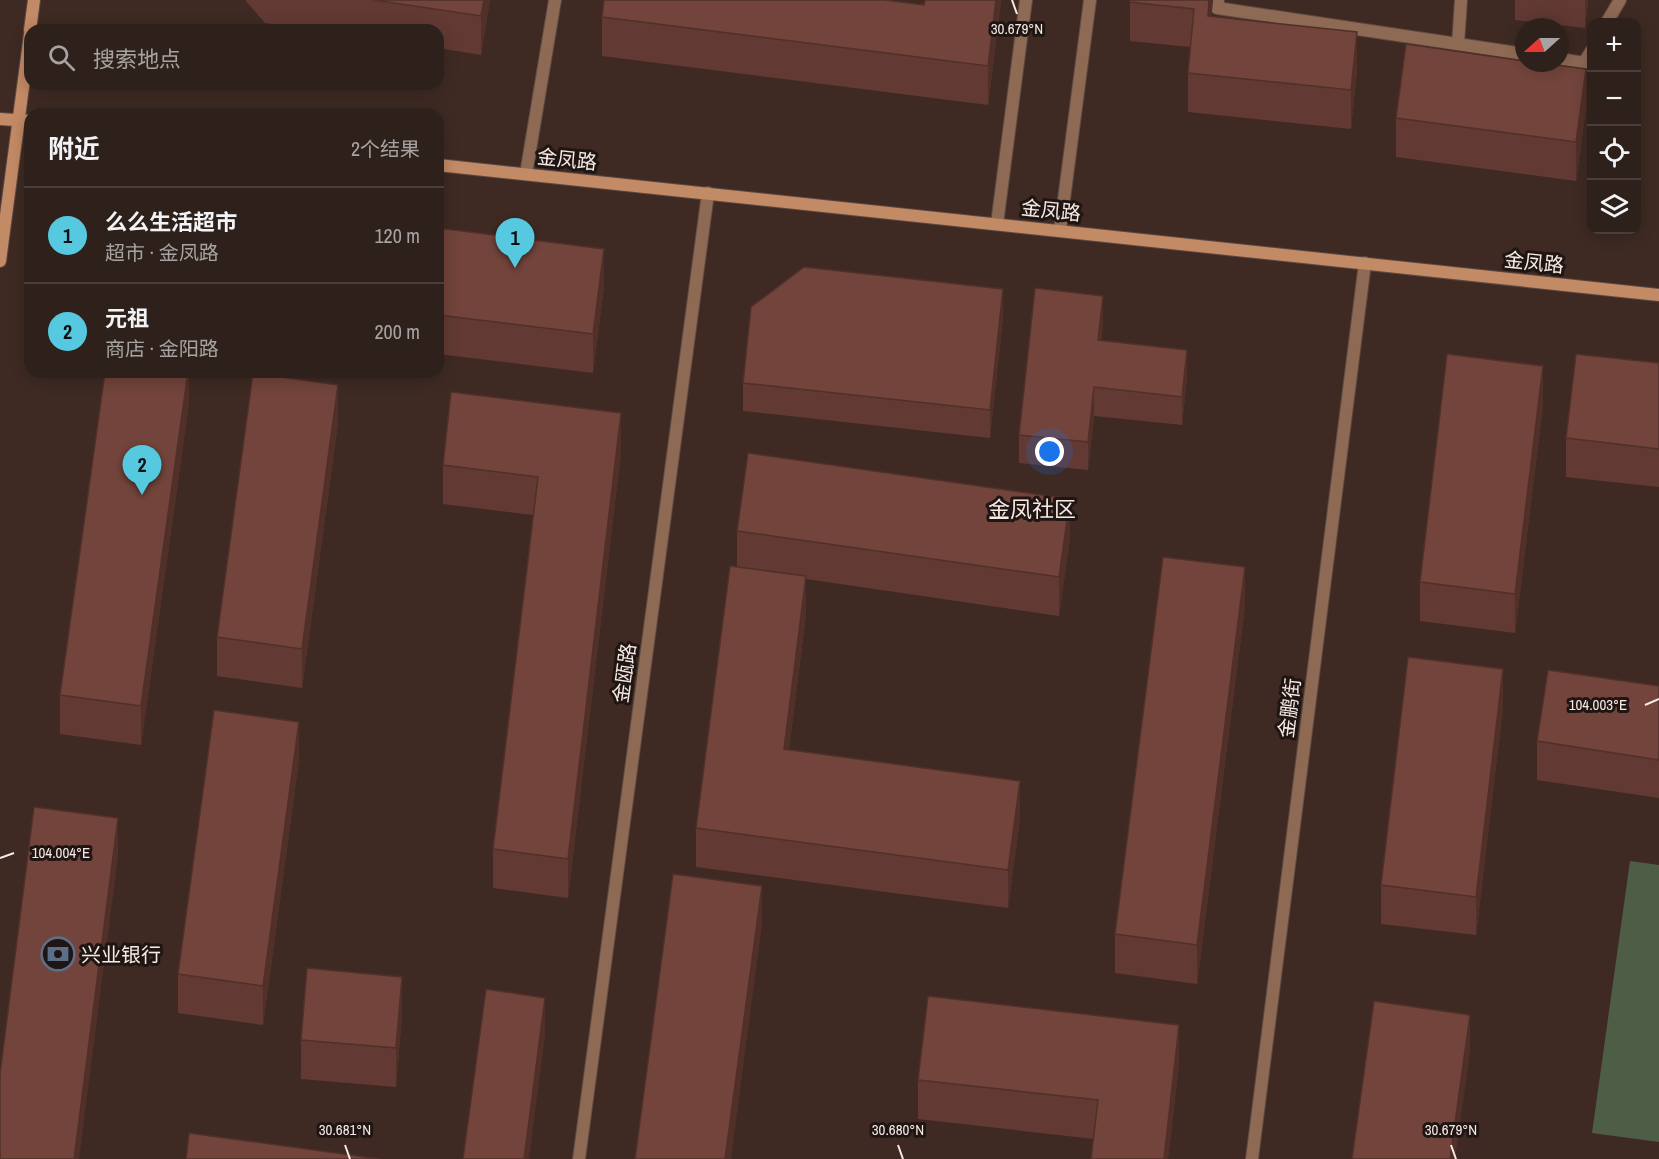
<!DOCTYPE html>
<html lang="zh">
<meta charset="utf-8">
<style>
body{margin:0;font-family:"Archivo Narrow","Noto Sans SC",sans-serif;background:#362823;color:#f1f3f6}
.controls{position:absolute;right:18px;top:18px;display:grid;overflow:hidden;border-radius:12px;box-shadow:0 3px 15px #0003}
.controls button{width:54px;height:54px;display:grid;place-items:center;padding:0;border:0;border-bottom:2px solid #493e39;background:#2e201a;color:#f1f3f6;font:30px sans-serif}
.compass{position:absolute;left:1515px;top:18px;width:54px;height:54px;border-radius:50%;background:#2e201a;box-shadow:0 3px 15px #0003;rotate:249deg}
.you{position:absolute;left:1050px;top:452px;width:21px;height:21px;margin:-15px;border:4px solid #fff;border-radius:50%;background:#1a73e8;box-shadow:0 0 0 9px #1a73e833}
.badge{display:grid;place-items:center;width:39px;height:39px;border-radius:50%;background:#56c9e1;color:#111;font-size:20px;font-weight:700}
.pin{position:absolute;translate:-50% -50px;filter:drop-shadow(0 2px 3px #0008)}
.pin::after{content:'';position:absolute;top:32px;width:21px;height:18px;background:inherit;clip-path:polygon(0 0,100% 0,50% 100%)}
.list{margin:0;padding:0;list-style:none}
h2{display:flex;justify-content:space-between;align-items:center;height:78px;margin:0;padding:0 24px;font-size:26px}
h2 small{font-size:20px;font-weight:400;color:#a7a3a2}
.list li{display:grid;grid-template-columns:39px 1fr auto;gap:18px;align-items:center;box-sizing:border-box;height:96px;padding:0 24px;border-top:2px solid #493e39}
.list b{display:block;font-size:22px;white-space:nowrap}
.list p{margin:0;font-size:20px;white-space:nowrap;color:#a7a3a2}
.list em{font-size:20px;font-style:normal;color:#a7a3a2}
.icon{flex:none;width:33px;height:33px;fill:none;stroke:currentColor;stroke-width:2;stroke-linecap:round;stroke-linejoin:round}
.map{position:relative;flex:none;width:1659px;height:1159px;overflow:hidden}
.search{position:absolute;background:#2e201a;box-shadow:0 3px 15px #0003;left:24px;top:24px;width:420px;height:66px;display:flex;align-items:center;gap:15px;box-sizing:border-box;padding:0 21px;border-radius:18px;color:#a7a3a2;font-size:22px}
.panel{position:absolute;background:#2e201a;box-shadow:0 3px 15px #0003;left:24px;top:108px;width:420px;height:270px;border-radius:18px}
.map>svg:first-child{display:block}
</style>
<div class="map">
<svg width="1659" height="1159" viewBox="0 0 1659 1159">
<rect width="100%" height="100%" fill="#3e2a23"/>
<!-- green -->
<polygon fill="#4d5d46" points="1630,861 1659,865 1659,1142 1592,1133"/>
<g fill="none" stroke-linecap="round" stroke-linejoin="round">
<defs>
<g id="lane">
<polyline points="1218,0 1217,8 1524,54"/>
<polyline points="1607,22 1620,0"/>
<polyline points="1458,44 1461,0"/>
<polyline points="1560,59 1584,63 1592,50"/>
<polyline points="526,174 555,0"/>
</g>
<g id="street">
<polyline points="997,224 1026,0"/>
<polyline points="1060,230 1090,0"/>
<polyline points="579,1159 708,193"/>
<polyline points="1252,1159 1365,263"/>
</g>
<g id="secondary">
<polyline points="30,30 34,0"/>
<polyline points="0,119 30,121"/>
<polyline points="438,165 1659,295"/>
<polyline points="0,261 30,34"/>
</g>
</defs>
<!-- lane casing -->
<use href="#lane" stroke="#5c4942" stroke-width="14"/>
<!-- street casing -->
<use href="#street" stroke="#5c4942" stroke-width="14"/>
<!-- secondary casing -->
<use href="#secondary" stroke="#5c4942" stroke-width="14"/>
<!-- lane -->
<use href="#lane" stroke="#8e6a54" stroke-width="12"/>
<!-- street -->
<use href="#street" stroke="#8e6a54" stroke-width="12"/>
<!-- secondary -->
<use href="#secondary" stroke="#c38a66" stroke-width="12"/>
</g>
<!-- wall -->
<g fill="#623a33">
<polygon points="245,0 490,0 481,55 438,48 438,30 315,30 265,23"/>
<polygon points="1001,0 988,105 602,56 602,17 924,5"/>
<polygon points="1130,0 1213,0 1211,17 1357,70 1351,129 1188,112 1188,73 1190,47 1130,41"/>
<polygon points="1515,0 1588,0 1585,28 1515,20"/>
<polygon points="1586,108 1576,181 1396,157 1396,118"/>
<polygon points="438,228 604,287 593,373 438,354"/>
<polygon points="1003,317 990,438 743,411 743,383"/>
<polygon points="1103,324 1101,341 1187,378 1182,425 1094,416 1088,470 1019,463 1019,435"/>
<polygon points="1659,363 1659,487 1566,477 1566,438"/>
<polygon points="189,372 189,403 141,745 60,734 60,695"/>
<polygon points="1543,405 1515,633 1420,621 1420,582"/>
<polygon points="338,423 302,688 217,676 217,637"/>
<polygon points="621,452 568,898 493,888 493,849 533,515 443,504 443,465"/>
<polygon points="737,531 1070,538 1059,616 806,579 806,615 789,749 1020,819 1008,908 696,867 696,828 737,567"/>
<polygon points="1245,606 1197,984 1115,973 1115,934"/>
<polygon points="1659,686 1659,798 1537,780 1537,741"/>
<polygon points="1503,708 1476,935 1381,924 1381,885"/>
<polygon points="299,760 263,1025 178,1013 178,974"/>
<polygon points="402,1016 396,1087 301,1079 301,1040"/>
<polygon points="1179,1064 1168,1159 1091,1159 1094,1139 918,1119 918,1080"/>
</g>
<!-- shaded-wall -->
<g fill="#503029">
<polygon points="484,0 490,0 481,55 481,16"/>
<polygon points="996,0 1001,0 988,105 988,66"/>
<polygon points="1209,0 1213,0 1208,55 1208,16"/>
<polygon points="1585,0 1588,0 1585,28"/>
<polygon points="1357,32 1357,70 1351,129 1351,90"/>
<polygon points="1586,69 1586,108 1576,181 1576,142"/>
<polygon points="604,249 604,287 593,373 593,334"/>
<polygon points="1003,289 1003,317 990,438 990,410"/>
<polygon points="1103,296 1103,324 1098,369 1098,340"/>
<polygon points="1187,350 1187,378 1182,425 1182,397"/>
<polygon points="1543,366 1543,405 1515,633 1515,594"/>
<polygon points="188,372 189,372 189,403 141,745 141,706"/>
<polygon points="338,385 338,423 302,688 302,649"/>
<polygon points="1094,387 1094,416 1088,470 1088,442"/>
<polygon points="621,413 621,452 568,898 568,859"/>
<polygon points="1070,499 1070,538 1059,616 1059,577"/>
<polygon points="1245,567 1245,606 1197,984 1197,945"/>
<polygon points="806,576 806,615 784,787 784,749"/>
<polygon points="1503,669 1503,708 1476,935 1476,897"/>
<polygon points="299,722 299,760 263,1025 263,986"/>
<polygon points="1020,781 1020,819 1008,908 1008,870"/>
<polygon points="118,818 118,857 79,1159 74,1159"/>
<polygon points="762,886 762,925 731,1159 725,1159"/>
<polygon points="402,977 402,1016 396,1087 396,1048"/>
<polygon points="545,998 545,1036 529,1159 524,1159"/>
<polygon points="1470,1015 1470,1053 1455,1159 1450,1159"/>
<polygon points="1179,1025 1179,1064 1168,1159 1164,1159"/>
</g>
<!-- building -->
<g fill="#72443b" stroke="#503029" stroke-width="1.5">
<polygon points="374,0 484,0 481,16"/>
<polygon points="604,0 885,0 924,5 925,0 996,0 988,66 602,17"/>
<polygon points="1130,0 1209,0 1208,16 1357,32 1351,90 1188,73 1194,9 1130,2"/>
<polygon points="1406,44 1524,61 1524,63 1542,63 1586,69 1576,142 1396,118"/>
<polygon points="438,228 604,249 593,334 438,315"/>
<polygon points="804,267 1003,289 990,410 743,383 751,307"/>
<polygon points="1035,288 1103,296 1098,340 1187,350 1182,397 1094,387 1088,442 1019,435"/>
<polygon points="1447,354 1543,366 1515,594 1420,582"/>
<polygon points="1576,354 1659,363 1659,449 1566,438"/>
<polygon points="105,372 188,372 141,706 60,695"/>
<polygon points="253,373 338,385 302,649 217,637"/>
<polygon points="451,392 621,413 568,859 493,849 538,477 443,465"/>
<polygon points="748,453 1070,499 1059,577 737,531"/>
<polygon points="1163,557 1245,567 1197,945 1115,934"/>
<polygon points="730,566 806,576 784,749 1020,781 1008,870 696,828"/>
<polygon points="1408,657 1503,669 1476,897 1381,885"/>
<polygon points="1548,670 1659,686 1659,760 1537,741"/>
<polygon points="214,710 299,722 263,986 178,974"/>
<polygon points="34,807 118,818 74,1159 0,1159 0,1074"/>
<polygon points="673,874 762,886 725,1159 635,1159"/>
<polygon points="307,968 402,977 396,1048 301,1040"/>
<polygon points="486,989 545,998 524,1159 463,1159"/>
<polygon points="928,996 1179,1025 1164,1159 1091,1159 1098,1100 918,1080"/>
<polygon points="1374,1001 1470,1015 1450,1159 1352,1159"/>
<polygon points="189,1133 380,1159 186,1159"/>
</g>
<!-- ticks -->
<path fill="none" stroke="#f7eae5" stroke-width="2" d="M1012,0l5,14M1645,705l14,-6M0,858l14,-5M345,1145l5,14M898,1145l5,14M1451,1145l5,14"/>
<!-- icons -->
<defs>
<symbol id="bank-ring" viewBox="-11 -11 22 22"><circle r="9.5" fill="#1f1512" stroke="#5c6f8a" stroke-width="1.5"/><path d="M-6-4H6V4H-6ZM0-2.3a2.3 2.3 0 1 0 0 4.6a2.3 2.3 0 1 0 0-4.6Z" fill="#5c6f8a"/></symbol>
</defs>
<g fill-rule="evenodd">
<use href="#bank-ring" x="39" y="935" width="38" height="38"/>
</g>
<g text-anchor="middle" dominant-baseline="central" stroke-width="6" stroke-linejoin="round" paint-order="stroke">
<!-- street labels -->
<g font-size="20" fill="#f7eae5" stroke="#1f1512">
<text transform="translate(567 159) rotate(6)">金凤路</text>
<text transform="translate(1051 210) rotate(6)">金凤路</text>
<text transform="translate(1534 262) rotate(6)">金凤路</text>
<text transform="translate(624 673) rotate(-82)">金瓯路</text>
<text transform="translate(1289 708) rotate(-83)">金鹏街</text>
</g>
<!-- poi labels -->
<g font-size="20" fill="#f7eae5" stroke="#1f1512" text-anchor="start">
<text x="81" y="954">兴业银行</text>
</g>
<!-- quarter labels -->
<g font-size="22" fill="#f7eae5" stroke="#1f1512">
<text x="1032" y="509">金凤社区</text>
</g>
</g>
<g font-size="15" text-anchor="middle" fill="#f7eae5" stroke="#1f1512" stroke-width="6" stroke-linejoin="round" paint-order="stroke">
<text x="1017" y="34">30.679°N</text>
<text x="1598" y="710">104.003°E</text>
<text x="61" y="858">104.004°E</text>
<text x="345" y="1135">30.681°N</text>
<text x="898" y="1135">30.680°N</text>
<text x="1451" y="1135">30.679°N</text>
</g>
</svg>
<div class="controls">
<button>+</button>
<button>−</button>
<button><svg class="icon" aria-label="locate" viewBox="0 0 24 24"><circle cx="12" cy="12" r="6"/><path d="M12 2v4M12 18v4M2 12h4M18 12h4"/></svg></button>
<button><svg class="icon" aria-label="layers" viewBox="0 0 24 24"><path d="M12 4l9 5-9 5-9-5zM3 14l9 5 9-5"/></svg></button>
</div>
<svg class="compass" viewBox="-18 -18 36 36"><path d="M0-13l5 13h-10z" fill="#e53935"/><path d="M0 13l5-13h-10z" fill="#a7a3a2"/></svg>
<div class="you"></div>
<div class="pin badge" style="left:515px;top:268px">1</div>
<div class="pin badge" style="left:142px;top:495px">2</div>
<div class="search"><svg class="icon" aria-label="search" viewBox="0 0 24 24"><circle cx="10" cy="10" r="6"/><path d="M15 15l6 6"/></svg>搜索地点</div>
<section class="panel">
<h2>附近<small>2个结果</small></h2>
<ul class="list">
<li><span class="badge">1</span><div><b>么么生活超市</b><p>超市 · 金凤路</p></div><em>120 m</em></li>
<li><span class="badge">2</span><div><b>元祖</b><p>商店 · 金阳路</p></div><em>200 m</em></li>
</ul>
</section>
</div>
